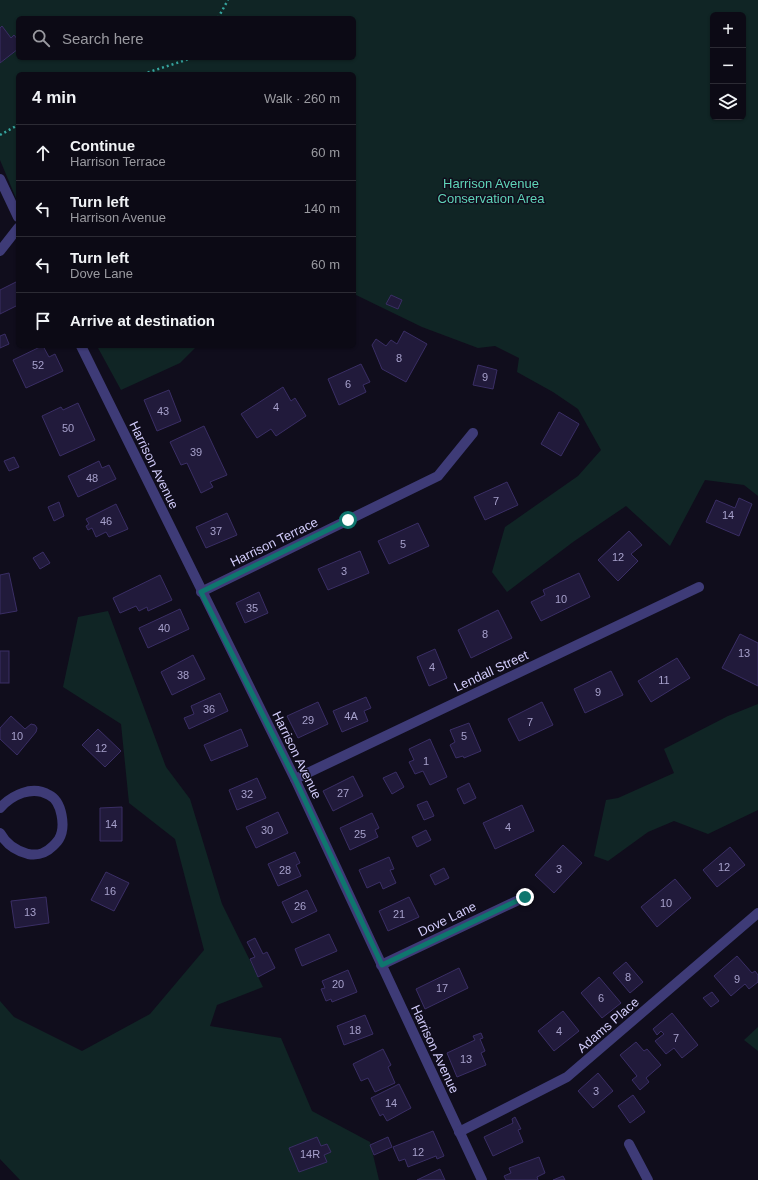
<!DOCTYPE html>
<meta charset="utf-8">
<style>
body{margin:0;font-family:Helvetica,sans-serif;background:#15131e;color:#f1f3f6}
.controls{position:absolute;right:12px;top:12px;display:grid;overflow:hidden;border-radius:6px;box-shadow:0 1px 3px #0004}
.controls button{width:36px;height:36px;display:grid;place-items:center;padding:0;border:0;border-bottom:1px solid #2c2b34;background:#0c0a15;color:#f1f3f6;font:20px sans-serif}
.stop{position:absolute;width:12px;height:12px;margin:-9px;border:3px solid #0f766e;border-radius:50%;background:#fff}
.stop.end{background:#0f766e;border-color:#fff;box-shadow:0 1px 4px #0008}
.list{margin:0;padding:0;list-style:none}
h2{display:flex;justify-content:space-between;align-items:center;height:52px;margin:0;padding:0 16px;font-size:17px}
h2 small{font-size:13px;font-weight:400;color:#9a9aa0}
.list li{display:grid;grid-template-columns:26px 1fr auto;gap:12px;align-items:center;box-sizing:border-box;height:56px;padding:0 16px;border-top:1px solid #2c2b34}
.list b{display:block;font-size:15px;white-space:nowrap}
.list p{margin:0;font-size:13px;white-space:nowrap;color:#9a9aa0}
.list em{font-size:13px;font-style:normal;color:#9a9aa0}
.icon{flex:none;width:22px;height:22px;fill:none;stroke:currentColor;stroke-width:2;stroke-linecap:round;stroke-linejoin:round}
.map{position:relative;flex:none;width:758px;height:1180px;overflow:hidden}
.search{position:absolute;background:#0c0a15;box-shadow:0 1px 3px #0004;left:16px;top:16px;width:340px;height:44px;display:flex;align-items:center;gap:10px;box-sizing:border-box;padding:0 14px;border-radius:6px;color:#9a9aa0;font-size:15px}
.panel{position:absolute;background:#0c0a15;box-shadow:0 1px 3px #0004;left:16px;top:72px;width:340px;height:276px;border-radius:6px}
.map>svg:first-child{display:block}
</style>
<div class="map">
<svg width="758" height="1180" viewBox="0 0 758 1180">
<rect width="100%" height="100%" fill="#100d1c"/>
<!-- green -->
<g fill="#102525" fill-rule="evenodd">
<path d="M0,0h758v496l-14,-11 -39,-5 -35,66 -44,-40 -53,36 -66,50 -15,-20 13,-45 73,-51 23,-26 -23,-41 -25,-17 -36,-20 2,-14 -24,-12 -17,2 -56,-21 -68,-33v-220h-336v129l-18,-43zM713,15h30v102h-30zM18,18h336v40h-336z"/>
<polygon points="97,346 197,346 180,363 121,390"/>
<polygon points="108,611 166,767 190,799 222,904 263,987 217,1005 210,1026 281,1038 312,1111 370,1142 379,1180 20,1180 0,1159 0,1001 14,1017 82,1051 150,1014 204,950 175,839 129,803 121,724 63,687 78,617"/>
<polygon points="758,704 758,810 708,834 674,821 648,832 608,861 594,856 606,800 618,798 674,773 664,749 728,716"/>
<polygon points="758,1027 758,1051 744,1040"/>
</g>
<!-- building -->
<g fill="#211a3b" stroke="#3a2e65">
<polygon points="2,26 11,38 14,35 18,40 18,49 0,63 0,28"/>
<polygon points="18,281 18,305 0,314 0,290"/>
<polygon points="391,295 402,300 398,309 386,304"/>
<polygon points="404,331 427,344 406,382 382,369 372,345 376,339 386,346 391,340 397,344"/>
<polygon points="5,334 9,344 0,348 0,336"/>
<polygon points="42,346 43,346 49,357 55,354 63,371 26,388 13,360"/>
<polygon points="361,364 370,382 363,385 366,392 339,405 328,379"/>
<polygon points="478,365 497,370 493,389 473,385"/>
<polygon points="283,387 291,401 295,398 306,416 276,436 271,429 257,438 241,414"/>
<polygon points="169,390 181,421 157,431 144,400"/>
<polygon points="78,403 95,440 60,456 42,416 61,407 63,410"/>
<polygon points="559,412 579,424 561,456 541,444"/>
<polygon points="204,426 227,475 210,482 213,487 201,493 187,463 181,465 170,442"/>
<polygon points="14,457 19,467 9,471 4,461"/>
<polygon points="99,461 102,468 109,465 116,479 78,497 68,476"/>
<polygon points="507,482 518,505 485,520 474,497"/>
<polygon points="739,498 752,504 739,536 706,522 716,500 735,508"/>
<polygon points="59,502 64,516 54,521 48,507"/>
<polygon points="116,504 128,529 109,537 106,532 96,537 92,528 88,530 86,526 89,524 86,519"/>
<polygon points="227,513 237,535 206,548 196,527"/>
<polygon points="418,523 429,546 389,564 378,541"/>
<polygon points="629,531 642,545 631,554 638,561 618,581 598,560"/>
<polygon points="360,551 369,573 328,590 318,569"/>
<polygon points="43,552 50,563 40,569 33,558"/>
<polygon points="9,573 17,611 0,614 0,575"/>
<polygon points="579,573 590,597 541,621 531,602 545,595 543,590"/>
<polygon points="160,575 172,600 148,611 147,607 139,611 136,606 120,613 113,598"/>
<polygon points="259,592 268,613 245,623 236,603"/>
<polygon points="180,609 189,629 148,648 139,628"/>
<polygon points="498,610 512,638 471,658 458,630"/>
<polygon points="740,634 758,643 758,686 722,668"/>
<polygon points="435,649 447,678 429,686 417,657"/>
<rect x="0" y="651" width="9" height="32"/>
<polygon points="193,655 205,679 172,695 161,672"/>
<polygon points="677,658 690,678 651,702 638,681"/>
<polygon points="611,671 623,695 585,713 574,689"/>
<polygon points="220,693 228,711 189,729 184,718 194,714 191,706"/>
<polygon points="366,697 371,708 364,711 368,721 342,732 333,711"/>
<polygon points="318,702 328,724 298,738 287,716"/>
<polygon points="542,702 553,725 519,741 508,719"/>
<polygon points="11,716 25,729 31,724 35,725 37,728 36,732 17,755 0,739 0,728"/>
<polygon points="469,723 481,751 464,758 463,756 456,758 450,745 455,742 450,730"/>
<polygon points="98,729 121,751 105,767 82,745"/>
<polygon points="241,729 248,746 211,761 204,745"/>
<polygon points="430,739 447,777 430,785 423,771 415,774 409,762 414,760 409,749"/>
<polygon points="396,772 404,787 392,794 383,778"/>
<polygon points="353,776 363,796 333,811 323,791"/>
<polygon points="257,778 266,798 237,810 229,790"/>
<polygon points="469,783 476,798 464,804 457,789"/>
<polygon points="427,801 434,816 424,820 417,805"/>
<polygon points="522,805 534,831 495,849 483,823"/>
<polygon points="122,807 122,841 100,841 100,808"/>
<polygon points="278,812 288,833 256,848 246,827"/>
<polygon points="372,813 379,828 375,830 378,837 350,850 340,828"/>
<polygon points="426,830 431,840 417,847 412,837"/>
<polygon points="563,845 582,863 554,893 535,875"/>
<polygon points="730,847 745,865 717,887 703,870"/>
<polygon points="295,852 300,863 296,865 301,876 278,886 268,864"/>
<polygon points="389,857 394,869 390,870 396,883 383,889 380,882 367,888 359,870"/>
<polygon points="444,868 449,878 435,885 430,875"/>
<polygon points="106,872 129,883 114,911 91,900"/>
<polygon points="675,879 691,898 657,927 641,907"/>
<polygon points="307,890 317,911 292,923 282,902"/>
<polygon points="46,897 49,923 15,928 11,901"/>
<polygon points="409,897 419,917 388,931 379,911"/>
<polygon points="329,934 337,951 302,966 295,949"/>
<polygon points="255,938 263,954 267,952 275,968 258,977 250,959 255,957 247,942"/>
<polygon points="737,956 752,973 755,971 758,975 758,982 749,989 745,984 731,996 714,976"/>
<polygon points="626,962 643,982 630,993 613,973"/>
<polygon points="459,968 468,988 425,1009 416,989"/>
<polygon points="348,970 357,992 332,1002 331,999 326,1001 321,989 325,988 322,981"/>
<polygon points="599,977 621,1003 602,1018 581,993"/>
<polygon points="712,992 719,1001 711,1007 703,998"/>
<polygon points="563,1011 579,1031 554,1051 538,1031"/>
<polygon points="672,1013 698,1045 682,1058 674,1048 666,1054 655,1041 664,1034 661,1031 657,1035 653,1029"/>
<polygon points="365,1015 373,1034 344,1045 337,1026"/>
<polygon points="481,1033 483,1038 480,1039 485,1051 481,1053 486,1065 457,1077 447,1053 475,1040 473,1036"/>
<polygon points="636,1042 644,1051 647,1049 661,1065 646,1078 649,1082 640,1090 632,1080 637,1076 620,1055"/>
<polygon points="383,1049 391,1065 388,1067 395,1083 375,1092 368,1078 361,1081 353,1064"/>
<polygon points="598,1073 613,1091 593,1108 578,1091"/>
<polygon points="399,1084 411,1108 387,1121 383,1114 380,1116 371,1098"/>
<polygon points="633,1095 645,1112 630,1123 618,1106"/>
<polygon points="515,1117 521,1129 518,1130 523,1142 493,1156 484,1137 513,1123 512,1119"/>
<polygon points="433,1131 444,1156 437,1159 436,1156 408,1167 405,1159 399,1161 393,1147"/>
<polygon points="317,1137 321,1146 327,1144 331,1152 324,1155 327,1162 299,1172 289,1148"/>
<polygon points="388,1137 392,1147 374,1155 370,1145"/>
<polygon points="539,1157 545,1173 537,1177 538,1180 506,1180 504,1176 511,1173 509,1168"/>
<polygon points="440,1169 445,1180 417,1180"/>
<polygon points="563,1176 565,1180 553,1180"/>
</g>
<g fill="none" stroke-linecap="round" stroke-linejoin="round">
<!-- path -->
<g stroke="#36a59f" stroke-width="2.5" stroke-dasharray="2 3" stroke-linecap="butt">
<polyline points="218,18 228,0"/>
<polyline points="143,74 192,58"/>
<polyline points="0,135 18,125"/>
</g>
<!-- minor -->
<g stroke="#3e3b77" stroke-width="10">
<polyline points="0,179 18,217"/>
<polyline points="0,251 18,228"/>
<polyline points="81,346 295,779 482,1180"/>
<polyline points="201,592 438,476 473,433"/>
<polyline points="295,779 699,587"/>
<path d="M0,808c12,-13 32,-23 49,-13 13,6 17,32 10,44 -1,2 -4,5 -6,7 -7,7 -14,10 -25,8 -12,-3 -22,-10 -28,-21"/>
<polyline points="381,965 525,897"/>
<polyline points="459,1132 567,1077 758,913"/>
<polyline points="629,1144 648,1180"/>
</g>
</g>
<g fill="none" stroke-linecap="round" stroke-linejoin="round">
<!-- route -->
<polyline stroke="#0f766e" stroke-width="5" points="348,520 201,592 295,779 382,965 525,897"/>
</g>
<g text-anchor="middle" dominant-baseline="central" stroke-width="3" stroke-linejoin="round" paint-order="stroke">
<!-- number labels -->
<g font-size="11" fill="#a6a0cb">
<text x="399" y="358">8</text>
<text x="38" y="365">52</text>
<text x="485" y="377">9</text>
<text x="348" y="384">6</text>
<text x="276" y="407">4</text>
<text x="163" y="411">43</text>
<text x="68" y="428">50</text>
<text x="196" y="452">39</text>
<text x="92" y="478">48</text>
<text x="496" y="501">7</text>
<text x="728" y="515">14</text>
<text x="106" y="521">46</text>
<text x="216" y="531">37</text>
<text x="403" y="544">5</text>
<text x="618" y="557">12</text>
<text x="344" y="571">3</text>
<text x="561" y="599">10</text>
<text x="252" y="608">35</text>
<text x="164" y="628">40</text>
<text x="485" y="634">8</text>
<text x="744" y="653">13</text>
<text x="432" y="667">4</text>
<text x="183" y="675">38</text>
<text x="664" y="680">11</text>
<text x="598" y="692">9</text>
<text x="209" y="709">36</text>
<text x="351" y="716">4A</text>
<text x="308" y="720">29</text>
<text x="530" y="722">7</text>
<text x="17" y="736">10</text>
<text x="464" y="736">5</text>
<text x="101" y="748">12</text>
<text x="426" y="761">1</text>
<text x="343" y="793">27</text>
<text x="247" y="794">32</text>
<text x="111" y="824">14</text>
<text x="508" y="827">4</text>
<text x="267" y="830">30</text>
<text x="360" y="834">25</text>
<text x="724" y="867">12</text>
<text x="559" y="869">3</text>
<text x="285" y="870">28</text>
<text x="110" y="891">16</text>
<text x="666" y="903">10</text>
<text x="300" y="906">26</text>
<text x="30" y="912">13</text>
<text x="399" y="914">21</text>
<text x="628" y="977">8</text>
<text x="737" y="979">9</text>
<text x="338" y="984">20</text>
<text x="442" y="988">17</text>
<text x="601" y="998">6</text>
<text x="355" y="1030">18</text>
<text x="559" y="1031">4</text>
<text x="676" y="1038">7</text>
<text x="466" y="1059">13</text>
<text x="596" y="1091">3</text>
<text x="391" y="1103">14</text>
<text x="418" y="1152">12</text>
<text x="310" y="1154">14R</text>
</g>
<!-- park labels -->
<g font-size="13" fill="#5fd4b8" stroke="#100d1c">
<text x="491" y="183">Harrison Avenue<tspan x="491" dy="15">Conservation Area</tspan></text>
</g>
<!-- street labels -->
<g font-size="13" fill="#d2ccfb" stroke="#100d1c">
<text transform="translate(154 465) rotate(64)">Harrison Avenue</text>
<text transform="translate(274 542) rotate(-26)">Harrison Terrace</text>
<text transform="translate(491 671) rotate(-25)">Lendall Street</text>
<text transform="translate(297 755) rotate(64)">Harrison Avenue</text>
<text transform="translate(447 919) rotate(-26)">Dove Lane</text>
<text transform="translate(608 1025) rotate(-41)">Adams Place</text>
<text transform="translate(435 1049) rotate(65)">Harrison Avenue</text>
</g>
</g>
</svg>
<div class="controls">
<button>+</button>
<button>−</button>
<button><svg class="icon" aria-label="layers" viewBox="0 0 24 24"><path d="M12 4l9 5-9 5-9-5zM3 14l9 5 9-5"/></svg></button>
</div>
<div class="stop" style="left:348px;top:520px"></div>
<div class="stop end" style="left:525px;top:897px"></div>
<div class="search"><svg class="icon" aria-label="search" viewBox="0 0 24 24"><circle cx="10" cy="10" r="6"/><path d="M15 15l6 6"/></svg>Search here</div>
<section class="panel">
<h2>4 min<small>Walk · 260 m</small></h2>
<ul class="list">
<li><svg class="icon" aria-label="ahead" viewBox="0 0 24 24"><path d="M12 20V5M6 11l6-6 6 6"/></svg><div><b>Continue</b><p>Harrison Terrace</p></div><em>60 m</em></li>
<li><svg class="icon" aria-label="left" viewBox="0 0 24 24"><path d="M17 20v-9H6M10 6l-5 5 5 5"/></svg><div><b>Turn left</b><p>Harrison Avenue</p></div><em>140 m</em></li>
<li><svg class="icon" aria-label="left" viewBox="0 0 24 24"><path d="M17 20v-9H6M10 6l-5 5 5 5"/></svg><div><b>Turn left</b><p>Dove Lane</p></div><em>60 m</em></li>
<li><svg class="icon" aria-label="arrive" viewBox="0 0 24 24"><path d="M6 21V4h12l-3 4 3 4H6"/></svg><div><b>Arrive at destination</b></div></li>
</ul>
</section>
</div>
